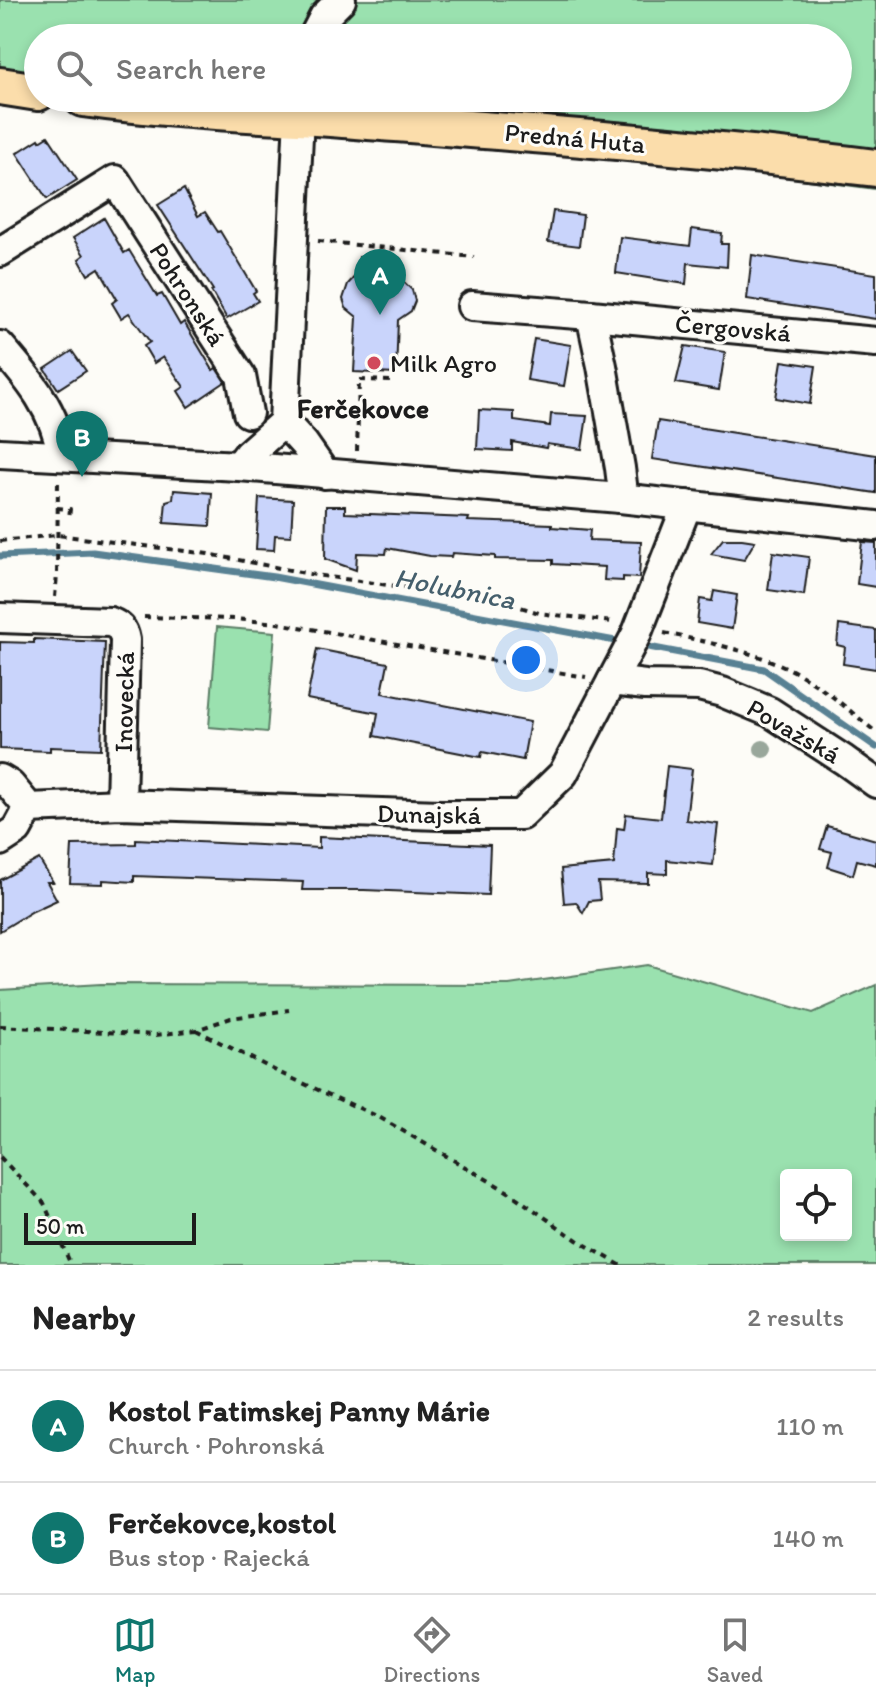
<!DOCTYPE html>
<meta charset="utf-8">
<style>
body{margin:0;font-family:Itim,sans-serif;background:#f2f2f2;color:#222}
.controls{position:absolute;right:24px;bottom:24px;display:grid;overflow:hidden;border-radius:8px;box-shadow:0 4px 12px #0003}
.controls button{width:72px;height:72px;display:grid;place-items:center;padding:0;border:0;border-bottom:2px solid #e0e0e0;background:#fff;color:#222;font:40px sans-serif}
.scale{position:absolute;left:24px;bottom:20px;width:172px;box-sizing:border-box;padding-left:8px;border:4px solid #1c1c1c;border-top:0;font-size:22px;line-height:28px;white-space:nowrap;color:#1c1c1c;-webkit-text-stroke:6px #fdfcf7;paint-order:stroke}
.you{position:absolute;left:526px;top:660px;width:28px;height:28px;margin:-20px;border:6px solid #fff;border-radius:50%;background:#1a73e8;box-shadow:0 0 0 12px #1a73e833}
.badge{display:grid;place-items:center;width:52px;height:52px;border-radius:50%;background:#0f766e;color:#fff;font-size:26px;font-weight:700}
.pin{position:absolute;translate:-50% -66px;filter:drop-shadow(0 2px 4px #0008)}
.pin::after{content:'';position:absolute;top:42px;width:28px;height:24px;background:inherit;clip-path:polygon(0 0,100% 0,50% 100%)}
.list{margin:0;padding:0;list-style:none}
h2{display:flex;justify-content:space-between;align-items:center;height:104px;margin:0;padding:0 32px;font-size:34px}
h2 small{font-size:26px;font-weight:400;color:#767676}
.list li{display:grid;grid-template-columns:52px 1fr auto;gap:24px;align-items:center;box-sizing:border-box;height:112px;padding:0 32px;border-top:2px solid #e0e0e0}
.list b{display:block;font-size:30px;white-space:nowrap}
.list p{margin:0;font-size:26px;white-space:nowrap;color:#767676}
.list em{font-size:26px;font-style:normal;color:#767676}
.icon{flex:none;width:44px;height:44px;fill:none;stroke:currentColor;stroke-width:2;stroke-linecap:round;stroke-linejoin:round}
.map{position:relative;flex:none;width:876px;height:1265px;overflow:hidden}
.search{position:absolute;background:#fff;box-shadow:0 4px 12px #0003;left:24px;right:24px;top:24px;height:88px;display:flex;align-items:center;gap:20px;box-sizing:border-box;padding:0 28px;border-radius:44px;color:#767676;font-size:30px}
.sheet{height:328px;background:#fff}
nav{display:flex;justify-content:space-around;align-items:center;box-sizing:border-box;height:112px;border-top:2px solid #e0e0e0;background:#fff;font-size:22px;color:#767676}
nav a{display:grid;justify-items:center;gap:4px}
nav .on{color:#0f766e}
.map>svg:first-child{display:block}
</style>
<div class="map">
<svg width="876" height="1265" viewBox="0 0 876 1265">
<rect width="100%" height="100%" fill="#fdfcf7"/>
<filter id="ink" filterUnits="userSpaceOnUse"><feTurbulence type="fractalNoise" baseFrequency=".0125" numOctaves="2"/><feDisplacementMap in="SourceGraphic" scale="16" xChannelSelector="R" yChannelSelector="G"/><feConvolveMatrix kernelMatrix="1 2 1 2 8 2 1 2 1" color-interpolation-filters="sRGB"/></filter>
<g filter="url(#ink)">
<!-- green -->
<g fill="#9ae1af" stroke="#5b7e66" stroke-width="2" fill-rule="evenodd">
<path d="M0,0h876v189l-231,-31 -645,-59zM38,38h800v60h-800z"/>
<polygon points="217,627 275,632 267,732 209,727"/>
<path d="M647,965l166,48 63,-28v280h-876v-275l101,-6 408,1zM846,1175v60h-60v-60z"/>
</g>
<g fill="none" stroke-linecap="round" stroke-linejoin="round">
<!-- stream -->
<g stroke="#598193" stroke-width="7">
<polyline points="0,556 93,552 274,577 626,643"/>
<polyline points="638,645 764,669 876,747"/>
</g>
</g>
<!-- building -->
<g fill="#c9d4fb" stroke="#1c1c1c" stroke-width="2">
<polygon points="48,136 77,180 47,199 17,153 39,139 40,141"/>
<polygon points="184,189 198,216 205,212 218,232 220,231 256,291 253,293 258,301 227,319 211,291 213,290 158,205"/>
<polygon points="553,211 583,215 579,246 548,242"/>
<polygon points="104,218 124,253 129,250 157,296 162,294 180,325 184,322 213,370 216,368 225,382 188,407 178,391 184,387 163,357 154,363 144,346 150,342 129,313 121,318 112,303 117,299 99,268 88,275 79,259 84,255 73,238"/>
<polygon points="692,229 722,233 721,244 728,244 727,267 688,263 686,284 616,273 620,237 690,246"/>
<polygon points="752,255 876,274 876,319 747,299"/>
<polygon points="359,257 401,259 400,278 412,290 415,301 411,311 398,320 396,374 354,372 357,317 346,308 343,299 348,284 358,273"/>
<polygon points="534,339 571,345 564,386 527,380"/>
<polygon points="685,346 725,352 719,390 676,383"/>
<polygon points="72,351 86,371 58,389 45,369"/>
<polygon points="782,361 816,366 810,404 776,398"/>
<polygon points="479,410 514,412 514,421 550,426 551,414 587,416 582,449 547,444 546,448 512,442 512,451 477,449"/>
<polygon points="658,421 876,455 876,493 652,459"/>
<polygon points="174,490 212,493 210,526 164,523 166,501 173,499"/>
<polygon points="259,498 293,500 291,536 275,535 274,550 256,549"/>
<polygon points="326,506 345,506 345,513 469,518 468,521 552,524 552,527 590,530 589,540 641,542 639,578 623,577 623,581 604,580 605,567 553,564 553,560 495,559 495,556 452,553 451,557 430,556 387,548 386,554 357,553 356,570 325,559"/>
<polygon points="723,539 742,539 755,541 744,560 711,554"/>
<polygon points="862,542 876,543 876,587 857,584"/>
<polygon points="773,552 809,557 804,595 768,590"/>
<polygon points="714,591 737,595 732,629 697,623 700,599 712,601"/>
<polygon points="839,625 876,630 876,669 843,664 845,647 837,645"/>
<polygon points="34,639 105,642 101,749 50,747 50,751 0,749 0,642 34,643"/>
<polygon points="317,649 388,663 382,693 530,722 523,760 482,752 481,757 374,736 378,713 307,699"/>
<polygon points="667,766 692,769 686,820 718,824 713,865 667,860 667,874 648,873 648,883 598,882 600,900 589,901 583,913 576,902 564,903 561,869 614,864 617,828 624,829 626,814 661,818"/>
<polygon points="827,826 876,840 876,865 857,860 853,875 828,867 832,852 820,849"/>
<polygon points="319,837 490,845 488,895 364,890 302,890 303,882 134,876 134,882 103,880 103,884 70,883 72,845 136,844 136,839 319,848"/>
<polygon points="39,859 53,882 47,882 57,900 33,911 0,931 0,880"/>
</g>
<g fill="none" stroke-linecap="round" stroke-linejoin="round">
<defs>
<g id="minor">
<polyline points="313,38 324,17 341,0"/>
<polyline points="302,98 299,116 284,422 304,444 325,474"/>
<polyline points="0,252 115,180 241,376 248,413"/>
<polyline points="472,306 591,315 602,366 620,468 622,484 620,498"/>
<polyline points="591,315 876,342"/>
<path d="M0,346c29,33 56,65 62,109"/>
<polyline points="0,453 239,466 620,498 876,526"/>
<polyline points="239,466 248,454 284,422"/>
<path d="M0,618l110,4c10,4 13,7 15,18l-4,164"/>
<polyline points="612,681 645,685 699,686 722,692 770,712 844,760 876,783"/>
<polyline points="0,779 10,785 29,808"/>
<polyline points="0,841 17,830 29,808 121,804 440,815 521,815 563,774 636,635 687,505"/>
</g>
<g id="major">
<polyline points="0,86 38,92"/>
<path d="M83,98c86,12 173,15 260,21 178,14 356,27 533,49"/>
</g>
</defs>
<!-- minor casing -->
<use href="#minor" stroke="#1c1c1c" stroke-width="34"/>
<!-- major casing -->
<use href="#major" stroke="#1c1c1c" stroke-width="42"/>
<!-- path -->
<g stroke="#1c1c1c" stroke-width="4" stroke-dasharray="6 6" stroke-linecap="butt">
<polyline points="318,241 474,257"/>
<polyline points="357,451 359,380 394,381"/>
<polyline points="57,508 70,509 69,518"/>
<polyline points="0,541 57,535 208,554 315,575 447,593 493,598 539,613 613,622"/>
<polyline points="55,597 57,575 58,482"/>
<polyline points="144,617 234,619 277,623 586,677"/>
<path d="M664,633c39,8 78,16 115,31 36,15 67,44 97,68"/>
<polyline points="0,1026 156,1035 196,1030 231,1018 289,1010"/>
<polyline points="196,1030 280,1073 379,1117 507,1191 577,1240 620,1265"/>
<polyline points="0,1157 44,1203 71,1265"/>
</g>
<!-- minor -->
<use href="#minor" stroke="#fdfcf7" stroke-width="28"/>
<!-- major -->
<use href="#major" stroke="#fbddab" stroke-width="36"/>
</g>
<!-- trees -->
<circle fill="#99a79b" cx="763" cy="749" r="9"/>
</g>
<!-- markers -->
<circle fill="#d1495b" stroke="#fdfcf7" stroke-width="3" cx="374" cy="363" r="8"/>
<g text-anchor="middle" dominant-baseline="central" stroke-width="6" stroke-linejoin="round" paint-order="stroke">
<!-- street labels -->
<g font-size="26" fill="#1c1c1c" stroke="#fdfcf7">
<text transform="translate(575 138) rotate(5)">Predná Huta</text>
<text transform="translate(188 294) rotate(57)">Pohronská</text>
<text transform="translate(733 328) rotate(5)">Čergovská</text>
<text transform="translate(124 702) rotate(-89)">Inovecká</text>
<text transform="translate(794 731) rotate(30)">Považská</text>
<text transform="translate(429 814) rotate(1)">Dunajská</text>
</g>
<!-- poi labels -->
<g font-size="26" fill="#1c1c1c" stroke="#fdfcf7" text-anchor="start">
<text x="390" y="363">Milk Agro</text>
</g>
<!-- neighbourhood labels -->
<g font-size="28" font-weight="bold" fill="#1c1c1c" stroke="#fdfcf7">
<text x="363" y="408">Ferčekovce</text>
</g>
<!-- water labels -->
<g font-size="28" font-style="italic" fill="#455f6c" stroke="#fdfcf7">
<text transform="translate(455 588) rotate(11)">Holubnica</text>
</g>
</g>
</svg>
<div class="controls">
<button><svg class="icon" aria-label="locate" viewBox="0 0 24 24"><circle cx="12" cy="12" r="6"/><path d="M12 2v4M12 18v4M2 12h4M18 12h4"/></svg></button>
</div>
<div class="scale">50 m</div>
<div class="you"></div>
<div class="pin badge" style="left:380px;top:315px">A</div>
<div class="pin badge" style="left:82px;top:477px">B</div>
<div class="search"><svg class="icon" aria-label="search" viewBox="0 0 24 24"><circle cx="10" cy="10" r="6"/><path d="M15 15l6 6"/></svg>Search here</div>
</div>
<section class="sheet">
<h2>Nearby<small>2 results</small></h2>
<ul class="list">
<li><span class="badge">A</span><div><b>Kostol Fatimskej Panny Márie</b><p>Church · Pohronská</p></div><em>110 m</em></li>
<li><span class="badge">B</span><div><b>Ferčekovce,kostol</b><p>Bus stop · Rajecká</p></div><em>140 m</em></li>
</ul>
</section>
<nav>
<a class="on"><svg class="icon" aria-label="map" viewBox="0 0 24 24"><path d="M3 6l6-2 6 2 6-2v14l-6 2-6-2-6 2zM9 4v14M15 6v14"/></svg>Map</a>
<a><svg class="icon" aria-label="directions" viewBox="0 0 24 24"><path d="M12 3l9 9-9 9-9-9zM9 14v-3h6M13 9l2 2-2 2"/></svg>Directions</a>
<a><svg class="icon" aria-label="saved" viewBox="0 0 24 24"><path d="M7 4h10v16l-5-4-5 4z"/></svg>Saved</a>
</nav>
